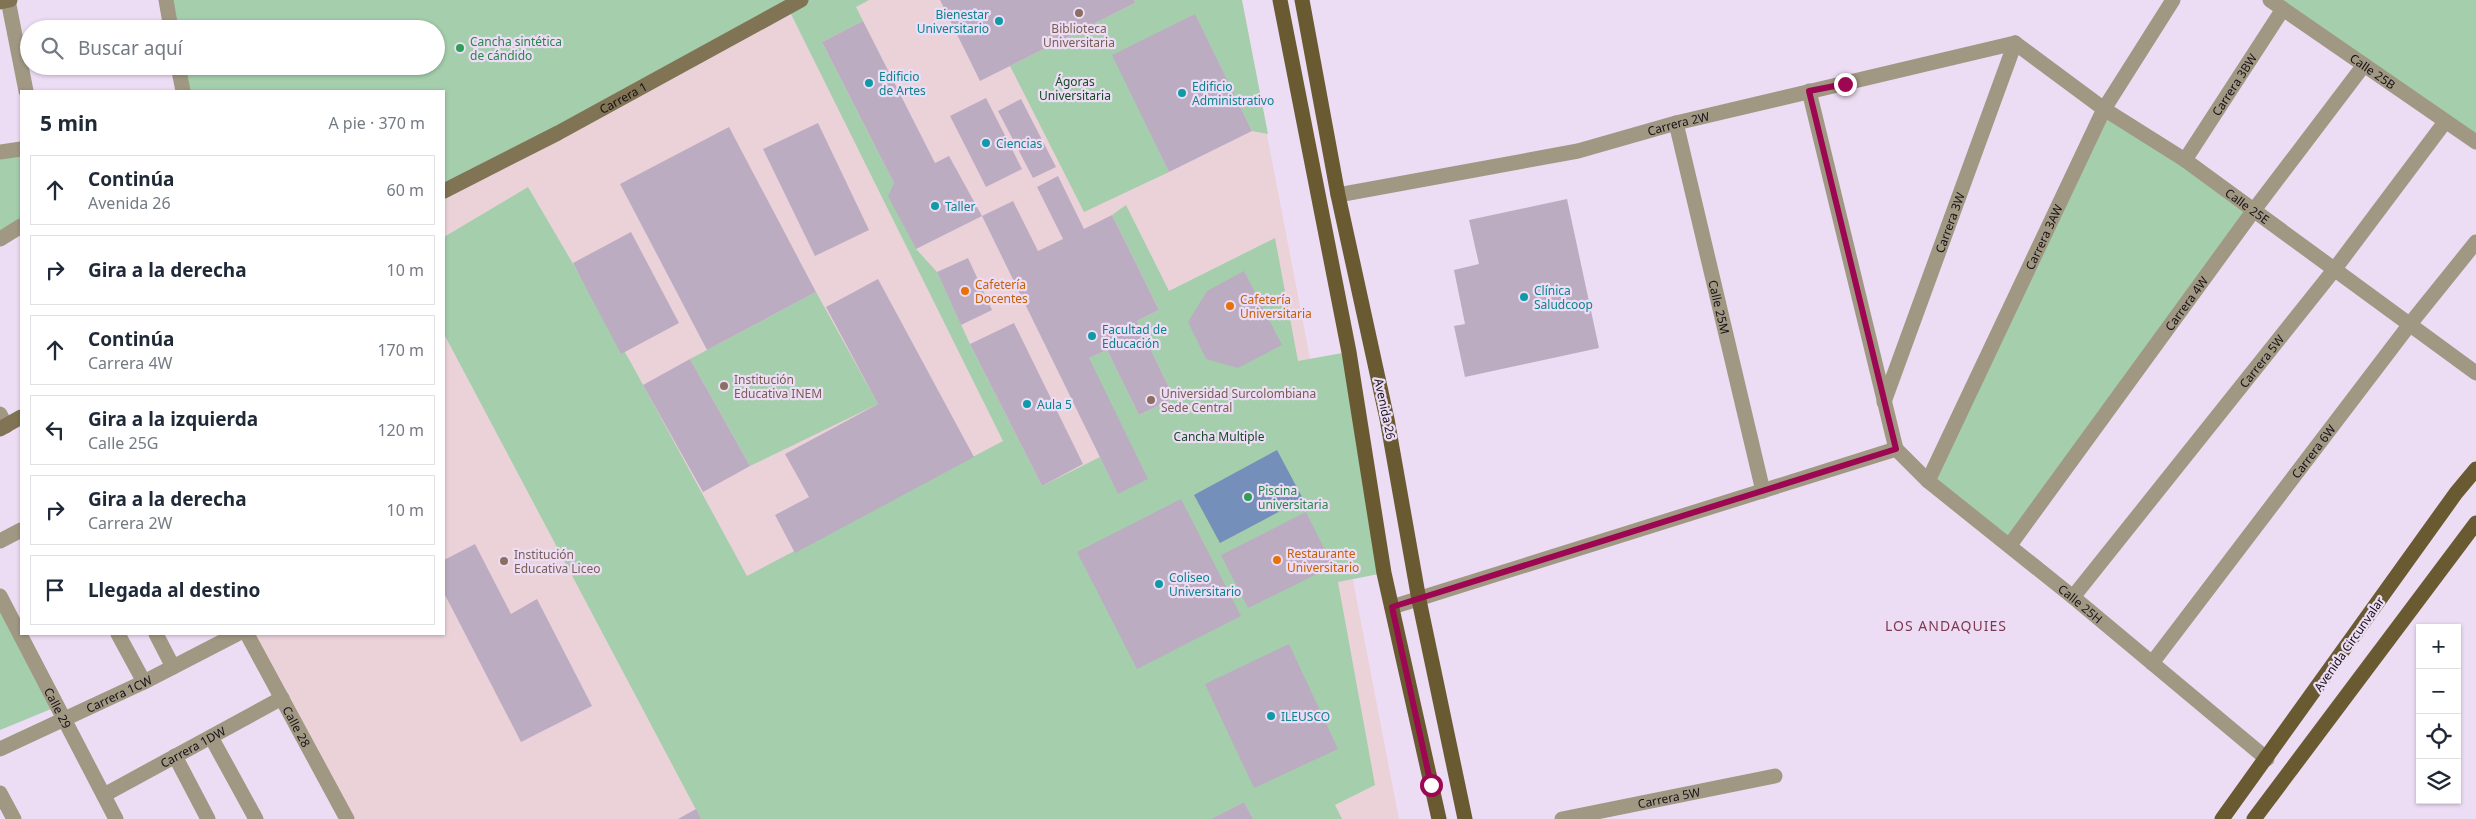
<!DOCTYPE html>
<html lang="es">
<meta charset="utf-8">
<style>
body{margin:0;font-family:"Noto Sans",sans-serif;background:#f6f6f7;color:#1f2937}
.controls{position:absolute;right:15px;bottom:15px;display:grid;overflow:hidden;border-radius:0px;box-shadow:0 1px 4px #0004}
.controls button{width:45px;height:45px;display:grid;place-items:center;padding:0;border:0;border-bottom:1px solid #e0e1e3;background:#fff;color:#1f2937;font:25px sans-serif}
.stop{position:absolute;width:15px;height:15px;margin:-11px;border:4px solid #9d0752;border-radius:50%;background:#fff}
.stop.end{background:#9d0752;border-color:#fff;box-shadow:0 1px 5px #0008}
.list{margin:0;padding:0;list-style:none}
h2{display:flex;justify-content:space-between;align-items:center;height:65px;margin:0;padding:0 20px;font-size:21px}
h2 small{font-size:16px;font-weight:400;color:#747a83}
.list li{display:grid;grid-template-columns:32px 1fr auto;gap:15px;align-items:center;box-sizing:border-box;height:70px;margin:0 10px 10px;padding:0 10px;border:1px solid #e0e1e3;border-radius:0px}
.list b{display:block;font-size:19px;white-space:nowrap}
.list p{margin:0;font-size:16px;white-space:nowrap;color:#747a83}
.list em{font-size:16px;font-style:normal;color:#747a83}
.icon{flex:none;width:28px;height:28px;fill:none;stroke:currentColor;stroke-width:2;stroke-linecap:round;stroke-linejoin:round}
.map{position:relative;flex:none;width:2476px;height:819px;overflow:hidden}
.search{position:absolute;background:#fff;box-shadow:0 1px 4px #0004;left:20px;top:20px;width:425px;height:55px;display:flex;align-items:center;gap:12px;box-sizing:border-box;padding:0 18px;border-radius:28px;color:#747a83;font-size:19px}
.panel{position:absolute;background:#fff;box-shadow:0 1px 4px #0004;left:20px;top:90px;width:425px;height:545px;border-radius:0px}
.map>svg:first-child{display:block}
</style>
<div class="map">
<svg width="2476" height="819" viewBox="0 0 2476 819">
<rect width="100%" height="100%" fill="#edddf4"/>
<!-- education -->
<polygon fill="#ebd2d9" points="856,0 1241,0 1399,819 348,819 248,634 444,634 444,193 789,10"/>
<!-- green -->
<g fill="#a4ceac">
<polygon points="163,0 798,0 444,192 444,91 185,91 179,66 436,66 436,29 170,29"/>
<polygon points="807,0 869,0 856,7 863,21 822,42 894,183 889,196 916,249 937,272 970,344 1042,486 1100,457 1118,493 1089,358 1107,350 1139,415 1174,398 1137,321 1159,310 1112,215 1126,205 1169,291 1275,238 1298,361 1348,352 1384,573 1338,582 1375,785 1335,805 1342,819 1253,819 1244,802 1211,819 701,819 444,334 444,237 528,187 630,361 747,576 1003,441 789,10"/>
<polygon points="1134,0 1242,0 1268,134 1252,131 1195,15 1113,55 1169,172 1084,212 1010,66 1135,3"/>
<polygon points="2270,0 2476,0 2476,141"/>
<polygon points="2111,107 2253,210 2010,544 1931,479"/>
<polygon points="21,148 21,225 0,237 0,152"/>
<polygon points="816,292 878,404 750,466 690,359"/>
<polygon points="0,599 56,707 0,730"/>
</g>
<!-- water -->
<polygon fill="#738fba" points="1277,450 1303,499 1220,543 1194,495"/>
<!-- building -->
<g fill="#bcacc2">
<polygon points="940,0 1134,0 1135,3 980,81"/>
<polygon points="1195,14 1252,131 1169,172 1112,55"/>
<polygon points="863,21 935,163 949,156 982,216 916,249 888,196 894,183 822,42"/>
<polygon points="986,98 1022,169 986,187 950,116"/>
<polygon points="1021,99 1056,167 1033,178 998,111"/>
<polygon points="818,123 869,230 815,256 763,149"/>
<polygon points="729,127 816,292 707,350 620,184"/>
<polygon points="1058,176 1084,229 1112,215 1159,310 1137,321 1174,398 1139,415 1107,350 1089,358 1148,479 1118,494 982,216 1013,201 1038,251 1063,239 1037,187"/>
<polygon points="1567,199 1599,348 1465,377 1454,326 1465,324 1454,270 1479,264 1469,220"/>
<polygon points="631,232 679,323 621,354 573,263"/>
<polygon points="968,258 992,310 961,325 937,272"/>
<polygon points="1244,271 1282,345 1238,368 1206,359 1188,322 1207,291"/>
<polygon points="878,279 974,457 795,553 775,515 809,497 785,454 878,404 826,307"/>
<polygon points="1014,323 1083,464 1042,486 970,344"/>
<polygon points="690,359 750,466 703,492 643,385"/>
<polygon points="1181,499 1241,616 1137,669 1077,552"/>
<polygon points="1306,512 1333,566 1248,608 1221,555"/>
<polygon points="475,544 511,614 537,599 592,706 521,742 444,593 444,560"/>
<polygon points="1289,644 1338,749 1254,788 1205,684"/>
<polygon points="1244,802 1253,819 1211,819"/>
<polygon points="696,809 701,819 678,819"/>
</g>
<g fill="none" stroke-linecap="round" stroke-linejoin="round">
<!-- street -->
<g stroke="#a19883" stroke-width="15">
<polyline points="8,0 26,91"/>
<polyline points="166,0 171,29"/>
<path id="s1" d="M2270,0l206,142"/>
<path id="s2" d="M2015,43l89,66 81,51 291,213"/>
<polyline points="178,66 183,91"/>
<polyline points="1809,91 1896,449"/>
<path id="s3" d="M1676,123l87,368"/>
<polyline points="0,152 21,149"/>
<path id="s4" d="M2185,160l98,-151"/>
<path id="s5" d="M1338,195l240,-44 98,-28 339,-80"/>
<polyline points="0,239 21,226"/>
<path id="s6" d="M1884,402l131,-359"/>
<polyline points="0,414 6,426"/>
<path id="s7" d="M1896,449l32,32 145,116 194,162"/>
<path id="s8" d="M1928,481l176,-372 69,-109"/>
<polyline points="0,541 21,530"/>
<path id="s9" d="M2010,545l244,-335 110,-145"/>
<path id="s10" d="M0,596l116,223"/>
<path id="s11" d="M2073,597l261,-327 111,-148"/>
<polyline points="1392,607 1896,449"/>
<polyline points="118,634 144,682"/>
<polyline points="156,634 173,667"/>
<path id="s12" d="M247,634l100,185"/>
<path id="s13" d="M2152,663l258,-339 66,-82"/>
<polyline points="211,737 256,819"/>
<path id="s14" d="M0,749l144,-67 93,-48"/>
<polyline points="175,756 208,819"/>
<polyline points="0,793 14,819"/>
<path id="s15" d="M104,795l178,-97"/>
<path id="s16" d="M1562,819l213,-43"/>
</g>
<!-- secondary -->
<g stroke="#817454" stroke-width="15">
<polyline points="0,2 10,0"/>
<path id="s17" d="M444,191l114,-58 243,-133"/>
<polyline points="0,429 21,417"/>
</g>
<!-- primary -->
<g stroke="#6a5a32" stroke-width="15">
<polyline points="1280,0 1349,352 1384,573 1439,819"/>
<polyline points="1302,0 1338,195 1387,419 1419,600 1465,819"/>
<polyline points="2222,819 2456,493 2476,469"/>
<polyline points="2254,819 2476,523"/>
</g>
</g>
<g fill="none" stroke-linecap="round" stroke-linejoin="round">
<!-- route -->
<polyline stroke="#9d0752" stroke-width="6" points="1431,785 1392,607 1896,449 1809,91 1845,84"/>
</g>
<!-- markers -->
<g fill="#8d6e63" stroke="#edddf4" stroke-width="2">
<circle cx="1079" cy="13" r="5"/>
<circle cx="724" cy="386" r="5"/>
<circle cx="1151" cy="400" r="5"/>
<circle cx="504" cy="561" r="5"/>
</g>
<g fill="#0f9aa8" stroke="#edddf4" stroke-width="2">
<circle cx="999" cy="21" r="5"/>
<circle cx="869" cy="83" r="5"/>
<circle cx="1182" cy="93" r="5"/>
<circle cx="986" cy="143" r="5"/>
<circle cx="935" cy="206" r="5"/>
<circle cx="1524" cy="297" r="5"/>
<circle cx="1092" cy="336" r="5"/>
<circle cx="1027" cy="404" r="5"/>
<circle cx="1159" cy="584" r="5"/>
<circle cx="1271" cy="716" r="5"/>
</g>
<g fill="#2e9e5b" stroke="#edddf4" stroke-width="2">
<circle cx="460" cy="48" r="5"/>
<circle cx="1248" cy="497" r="5"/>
</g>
<g fill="#e8710a" stroke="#edddf4" stroke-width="2">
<circle cx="965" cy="291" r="5"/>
<circle cx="1230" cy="306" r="5"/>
<circle cx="1277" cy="560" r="5"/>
</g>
<g text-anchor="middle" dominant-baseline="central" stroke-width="4.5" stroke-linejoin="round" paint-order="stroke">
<!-- culture labels -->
<g font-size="12" fill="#0d838f" stroke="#edddf4" text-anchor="start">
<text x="989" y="14" text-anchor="end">Bienestar<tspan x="989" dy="14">Universitario</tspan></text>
<text x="879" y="76">Edificio<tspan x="879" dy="14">de Artes</tspan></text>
<text x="1192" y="86">Edificio<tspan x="1192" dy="14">Administrativo</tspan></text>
<text x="996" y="143">Ciencias</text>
<text x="945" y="206">Taller</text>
<text x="1534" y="290">Clínica<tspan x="1534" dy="14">Saludcoop</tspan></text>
<text x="1102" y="329">Facultad de<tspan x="1102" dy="14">Educación</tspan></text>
<text x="1037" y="404">Aula 5</text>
<text x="1169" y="577">Coliseo<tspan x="1169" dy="14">Universitario</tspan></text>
<text x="1281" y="716">ILEUSCO</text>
</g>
<!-- education labels -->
<g font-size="12" fill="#785e54" stroke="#edddf4" text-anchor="start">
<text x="1079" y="28" text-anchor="middle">Biblioteca<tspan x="1079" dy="14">Universitaria</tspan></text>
<text x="734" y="379">Institución<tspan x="734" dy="14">Educativa INEM</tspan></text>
<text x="1161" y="393">Universidad Surcolombiana<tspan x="1161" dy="14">Sede Central</tspan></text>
<text x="514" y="554">Institución<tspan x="514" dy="14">Educativa Liceo</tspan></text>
</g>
<!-- leisure labels -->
<g font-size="12" fill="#27864d" stroke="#edddf4" text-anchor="start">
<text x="470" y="41">Cancha sintética<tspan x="470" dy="14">de cándido</tspan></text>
<text x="1258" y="490">Piscina<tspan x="1258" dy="14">universitaria</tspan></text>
</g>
<!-- street labels -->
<g font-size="12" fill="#161018" stroke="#edddf4">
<text stroke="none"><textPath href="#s1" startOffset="125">Calle 25B</textPath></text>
<text stroke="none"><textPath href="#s4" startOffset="90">Carrera 3BW</textPath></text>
<text stroke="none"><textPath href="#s17" startOffset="202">Carrera 1</textPath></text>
<text stroke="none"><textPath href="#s5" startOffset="348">Carrera 2W</textPath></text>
<text stroke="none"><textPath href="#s2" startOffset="284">Calle 25E</textPath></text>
<text stroke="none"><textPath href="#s6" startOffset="191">Carrera 3W</textPath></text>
<text stroke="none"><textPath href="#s8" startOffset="270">Carrera 3AW</textPath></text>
<text stroke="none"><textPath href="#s9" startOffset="299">Carrera 4W</textPath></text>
<text stroke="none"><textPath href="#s3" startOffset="189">Calle 25M</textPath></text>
<text stroke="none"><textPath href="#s11" startOffset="302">Carrera 5W</textPath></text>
<text transform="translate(1385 409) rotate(78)">Avenida 26</text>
<text stroke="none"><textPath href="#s13" startOffset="266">Carrera 6W</textPath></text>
<text stroke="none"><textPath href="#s7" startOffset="241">Calle 25H</textPath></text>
<text transform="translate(2349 644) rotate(-55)">Avenida Circunvalar</text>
<text stroke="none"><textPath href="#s14" startOffset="131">Carrera 1CW</textPath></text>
<text stroke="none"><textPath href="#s10" startOffset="126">Calle 29</textPath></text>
<text stroke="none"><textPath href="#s12" startOffset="105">Calle 28</textPath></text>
<text stroke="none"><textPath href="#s15" startOffset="101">Carrera 1DW</textPath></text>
<text stroke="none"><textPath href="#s16" startOffset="109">Carrera 5W</textPath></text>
</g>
<!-- park labels -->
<g font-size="12" fill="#164926" stroke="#edddf4">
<text x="1075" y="81">Ágoras<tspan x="1075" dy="14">Universitaria</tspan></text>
<text x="1219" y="436">Cancha Multiple</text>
</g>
<!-- food labels -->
<g font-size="12" fill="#c56008" stroke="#edddf4" text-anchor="start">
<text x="975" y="284">Cafetería<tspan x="975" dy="14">Docentes</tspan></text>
<text x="1240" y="299">Cafetería<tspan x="1240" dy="14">Universitaria</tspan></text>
<text x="1287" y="553">Restaurante<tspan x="1287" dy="14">Universitario</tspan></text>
</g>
<!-- neighbourhood labels -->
<g font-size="14" letter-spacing="1" fill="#7d3850" stroke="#edddf4">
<text x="1946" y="625">LOS ANDAQUIES</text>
</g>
</g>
</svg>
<div class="controls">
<button>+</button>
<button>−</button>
<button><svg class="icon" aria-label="locate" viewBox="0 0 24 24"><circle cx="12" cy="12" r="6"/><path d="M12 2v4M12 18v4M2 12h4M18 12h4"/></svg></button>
<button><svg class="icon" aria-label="layers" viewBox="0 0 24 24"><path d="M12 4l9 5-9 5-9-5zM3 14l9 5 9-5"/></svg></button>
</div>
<div class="stop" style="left:1431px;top:785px"></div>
<div class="stop end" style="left:1845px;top:84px"></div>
<div class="search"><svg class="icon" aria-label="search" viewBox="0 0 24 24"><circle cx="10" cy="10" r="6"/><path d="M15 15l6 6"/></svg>Buscar aquí</div>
<section class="panel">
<h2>5 min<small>A pie · 370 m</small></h2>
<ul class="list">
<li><svg class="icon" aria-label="ahead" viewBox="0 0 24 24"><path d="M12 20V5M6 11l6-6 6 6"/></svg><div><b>Continúa</b><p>Avenida 26</p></div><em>60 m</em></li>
<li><svg class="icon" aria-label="right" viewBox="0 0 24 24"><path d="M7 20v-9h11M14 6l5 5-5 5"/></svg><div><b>Gira a la derecha</b></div><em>10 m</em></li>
<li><svg class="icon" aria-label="ahead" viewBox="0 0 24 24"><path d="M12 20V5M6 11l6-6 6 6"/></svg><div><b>Continúa</b><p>Carrera 4W</p></div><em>170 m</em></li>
<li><svg class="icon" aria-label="left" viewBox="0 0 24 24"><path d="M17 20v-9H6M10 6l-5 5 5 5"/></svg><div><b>Gira a la izquierda</b><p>Calle 25G</p></div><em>120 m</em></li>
<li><svg class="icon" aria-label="right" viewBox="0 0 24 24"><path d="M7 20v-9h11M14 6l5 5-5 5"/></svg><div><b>Gira a la derecha</b><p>Carrera 2W</p></div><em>10 m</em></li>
<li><svg class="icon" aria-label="arrive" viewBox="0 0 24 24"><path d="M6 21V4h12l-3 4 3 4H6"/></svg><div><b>Llegada al destino</b></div></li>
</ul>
</section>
</div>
